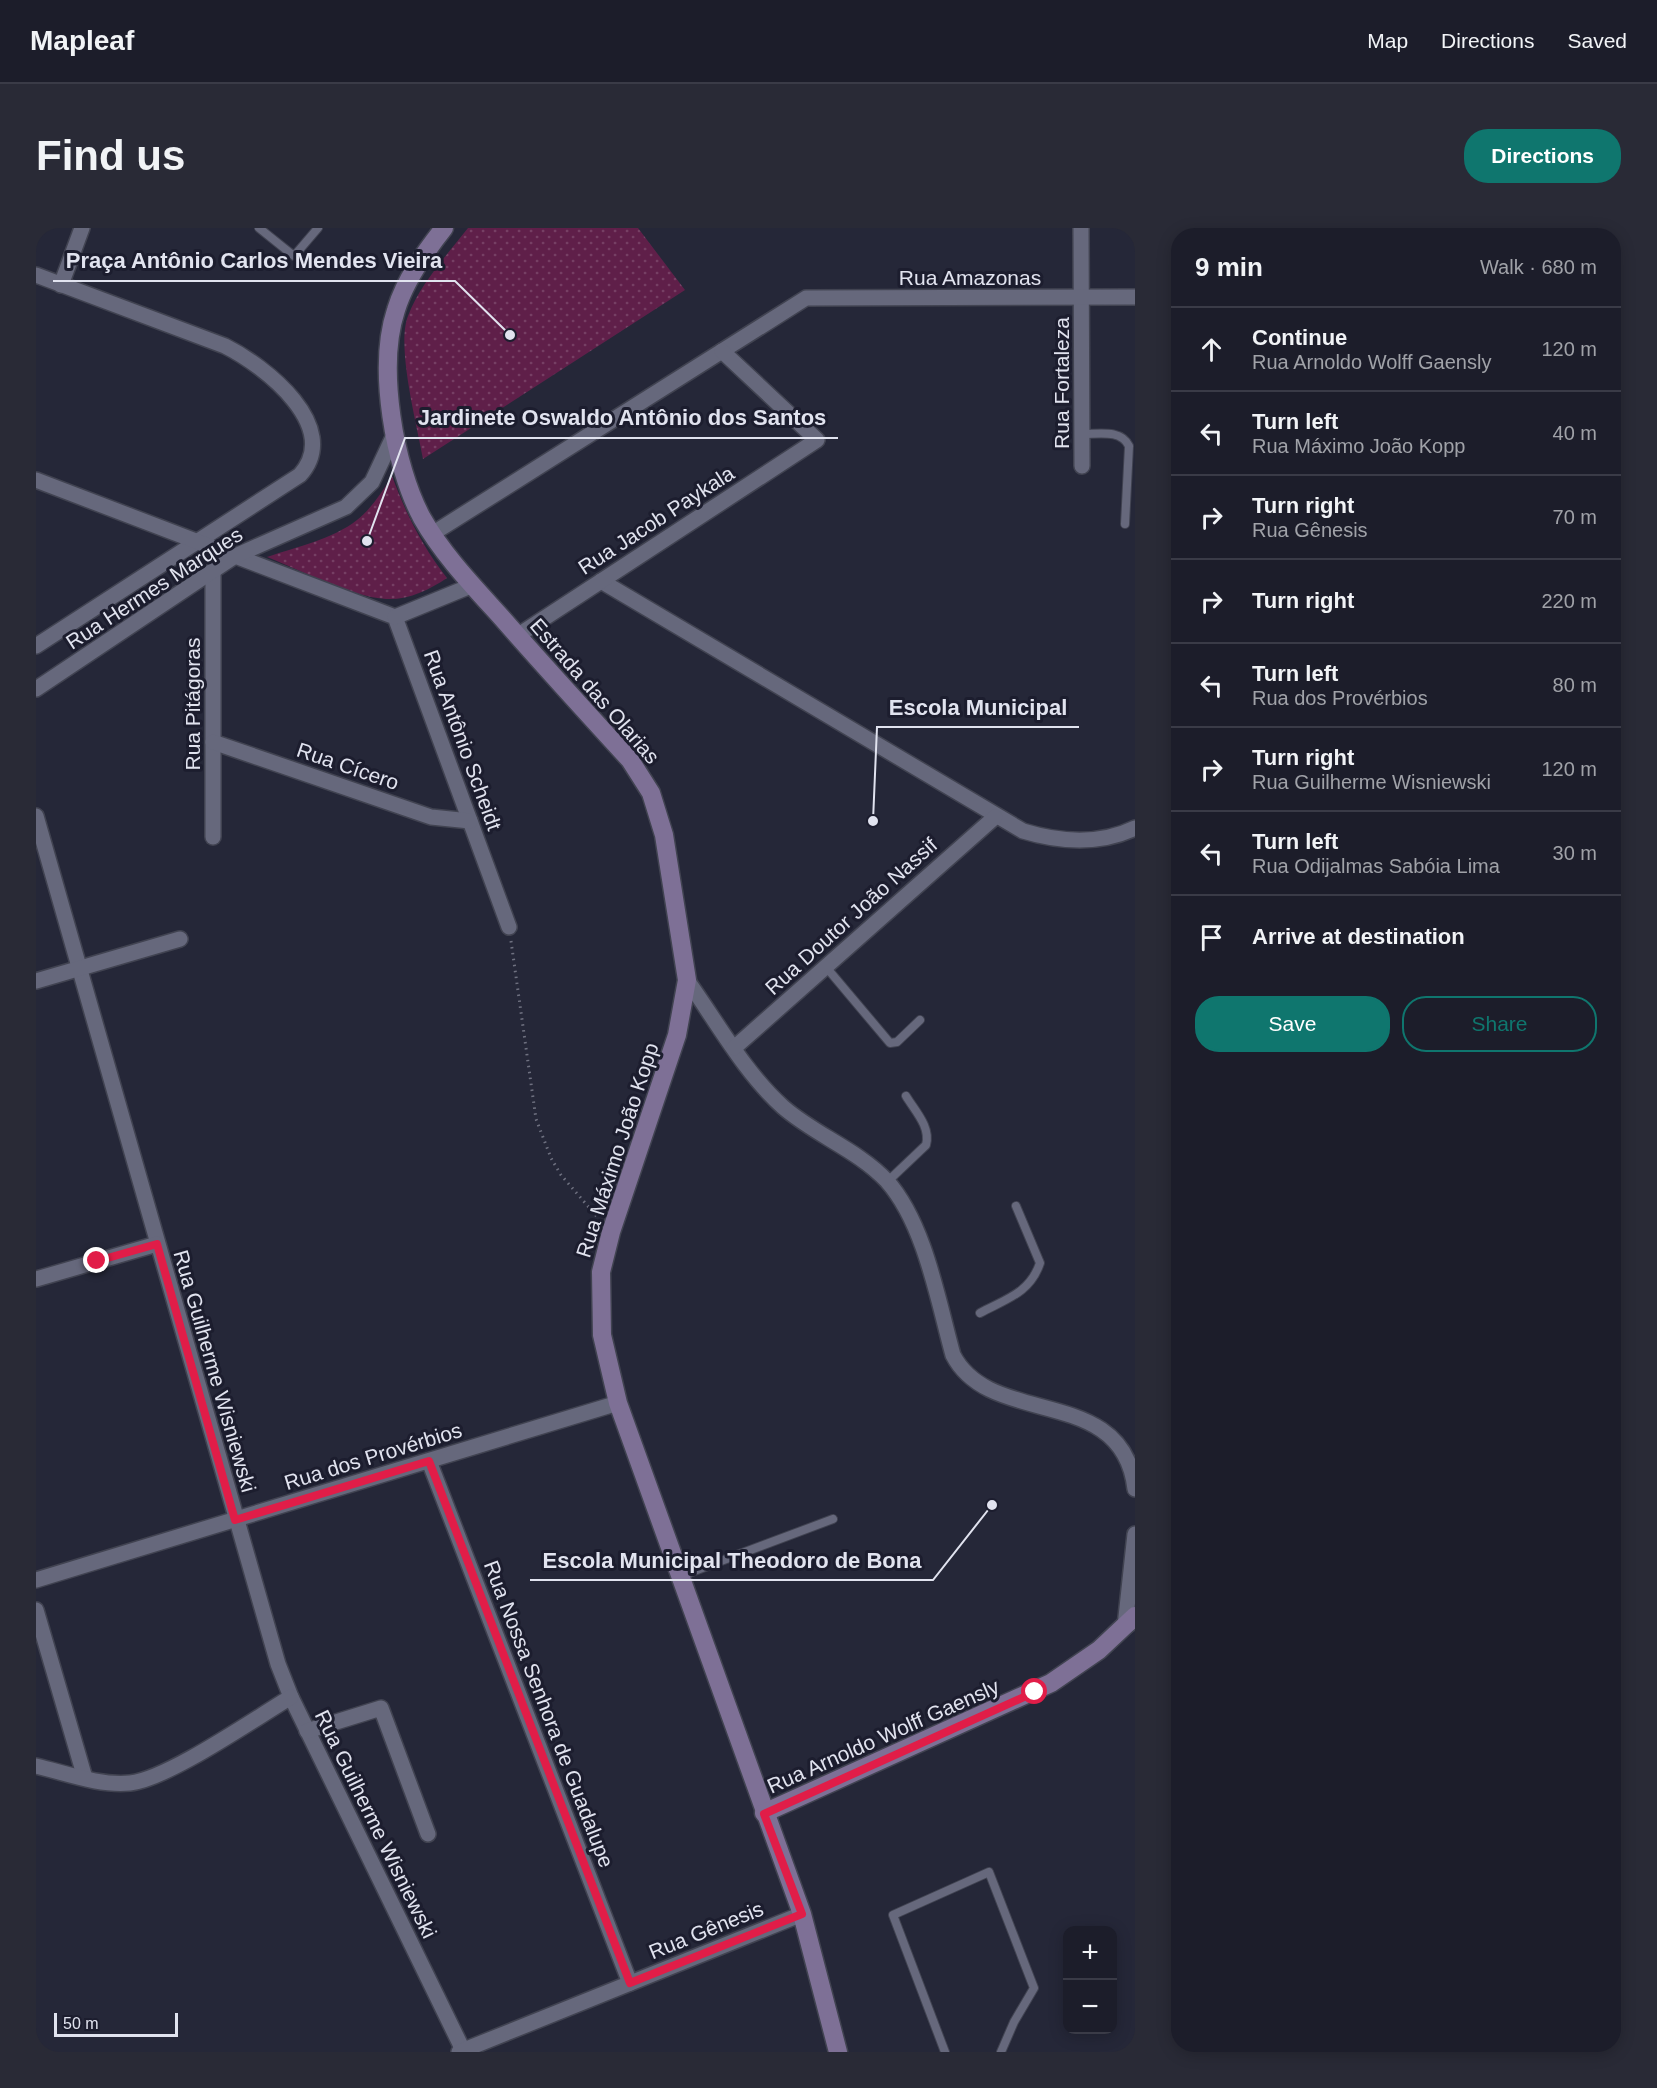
<!DOCTYPE html>
<meta charset="utf-8">
<style>
body{margin:0;font-family:Arial,sans-serif;background:#292a36;color:#f1f3f6}
.controls{position:absolute;right:18px;bottom:18px;display:grid;overflow:hidden;border-radius:12px;box-shadow:0 3px 15px #0003}
.controls button{width:54px;height:54px;display:grid;place-items:center;padding:0;border:0;border-bottom:2px solid #3a3b47;background:#1c1d2a;color:#f1f3f6;font:30px sans-serif}
.scale{position:absolute;left:18px;bottom:15px;width:124px;box-sizing:border-box;padding-left:6px;border:3px solid #e1e3ef;border-top:0;font-size:16px;line-height:21px;white-space:nowrap;color:#e1e3ef;-webkit-text-stroke:4px #1c1d2e;paint-order:stroke}
.stop{position:absolute;width:18px;height:18px;margin:-14px;border:4px solid #e11d48;border-radius:50%;background:#fff}
.stop.end{background:#e11d48;border-color:#fff;box-shadow:0 2px 6px #0008}
.list{margin:0;padding:0;list-style:none}
h2{display:flex;justify-content:space-between;align-items:center;height:78px;margin:0;padding:0 24px;font-size:26px}
h2 small{font-size:20px;font-weight:400;color:#a0a2a8}
.list li{display:grid;grid-template-columns:39px 1fr auto;gap:18px;align-items:center;box-sizing:border-box;height:84px;padding:0 24px;border-top:2px solid #3a3b47}
.list b{display:block;font-size:22px;white-space:nowrap}
.list p{margin:0;font-size:20px;white-space:nowrap;color:#a0a2a8}
.list em{font-size:20px;font-style:normal;color:#a0a2a8}
.actions{display:flex;gap:12px;padding:18px 24px}
.actions a{flex:1;padding:14px 0;border:2px solid #0f766e;border-radius:24px;text-align:center;font-size:21px;color:#0f766e}
.actions .main{background:#0f766e;color:#fff}
.icon{flex:none;width:33px;height:33px;fill:none;stroke:currentColor;stroke-width:2;stroke-linecap:round;stroke-linejoin:round}
.map{position:relative;flex:none;width:1099px;height:1824px;overflow:hidden;border-radius:24px}
header{display:flex;align-items:center;gap:36px;box-sizing:border-box;height:84px;padding:0 30px;background:#1c1d2a;border-bottom:2px solid #3a3b47}
header strong{font-size:28px}
nav{display:flex;gap:33px;margin-inline-start:auto;font-size:21px}
.intro{display:flex;align-items:center;justify-content:space-between;box-sizing:border-box;height:144px;padding:0 36px}
h1{margin:0;font-size:42px}
.button{padding:15px 27px;border-radius:24px;background:#0f766e;color:#fff;font-size:21px;font-weight:700}
main{display:flex;gap:36px;padding:0 36px}
aside{flex:1;background:#1c1d2a;border-radius:24px;box-shadow:0 3px 15px #0003}
.map>svg:first-child{display:block}
</style>
<header>
<strong>Mapleaf</strong>
<nav><a>Map</a><a>Directions</a><a>Saved</a></nav>
</header>
<div class="intro"><h1>Find us</h1><a class="button">Directions</a></div>
<main>
<div class="map">
<svg width="1099" height="1824" viewBox="0 0 1099 1824">
<defs>
<pattern id="green-dots" width="8" height="8" patternUnits="userSpaceOnUse" patternTransform="scale(1.5)"><rect width="8" height="8" fill="#5f1f49"/><path d="M2 2h.1M6 6h.1" fill="none" stroke="#763f64" stroke-width="1.8" stroke-linecap="round"/></pattern>
</defs>
<rect width="100%" height="100%" fill="#252738"/>
<!-- green -->
<g fill="url(#green-dots)">
<path d="M432,0h170l47,62 -262,169c-6,-34 -27,-113 -15,-143 12,-32 39,-61 60,-88z"/>
<path d="M356,248c14,38 30,70 55,102 -18,12 -38,22 -61,21 -34,-2 -86,-29 -119,-42 29,-10 66,-18 90,-37 15,-12 25,-28 35,-44z"/>
</g>
<g fill="none" stroke-linecap="round" stroke-linejoin="round">
<defs>
<g id="lane">
<polyline points="223,0 258,28 282,0"/>
<path d="M1046,206c17,0 39,-5 47,12l-4,78"/>
<polyline points="790,739 854,815 861,814 884,792"/>
<path d="M851,954l39,-37c5,-18 -11,-34 -20,-49"/>
<path d="M944,1085c26,-14 50,-20 60,-50l-24,-57"/>
<polyline points="645,1348 797,1291"/>
<polyline points="909,1824 857,1687 953,1644 998,1760 978,1794 965,1824"/>
</g>
<g id="street">
<polyline points="1045,0 1046,238"/>
<path d="M0,47l189,71c40,20 118,81 75,129l-264,171"/>
<polyline points="25,57 46,0"/>
<polyline points="0,252 359,389 473,699"/>
<polyline points="396,306 770,70 1099,69"/>
<polyline points="177,343 177,609"/>
<path d="M565,353l422,250c36,11 77,14 112,-3"/>
<polyline points="359,389 437,357"/>
<polyline points="481,408 781,212 686,123"/>
<polyline points="0,461 199,328 310,279 336,254 359,205"/>
<polyline points="177,514 395,589 434,593"/>
<polyline points="0,588 242,1436 255,1469 427,1822"/>
<path d="M651,752c30,42 57,92 96,127 32,28 75,43 104,74 38,43 51,120 66,174 38,74 170,28 182,134"/>
<polyline points="0,753 144,711"/>
<polyline points="698,820 959,589"/>
<polyline points="0,1051 121,1016"/>
<polyline points="393,1233 594,1755"/>
<polyline points="0,1352 582,1175"/>
<polyline points="0,1382 49,1550"/>
<polyline points="1093,1396 1089,1398 1099,1306"/>
<polyline points="271,1503 345,1480 392,1606"/>
<path d="M0,1538c30,7 63,20 94,17 38,-4 124,-64 161,-86"/>
<polyline points="423,1824 766,1686"/>
</g>
<g id="secondary">
<path d="M408,0c-19,24 -39,52 -48,82 -19,57 -2,156 26,208 21,37 52,69 80,100 42,48 85,95 128,142l21,33 13,42 23,145 -10,55 -66,197 -10,40 1,63 16,68 184,511 36,138"/>
<polyline points="728,1585 1015,1455 1063,1422 1099,1388"/>
</g>
</defs>
<!-- lane casing -->
<use href="#lane" stroke="#414351" stroke-width="10"/>
<!-- street casing -->
<use href="#street" stroke="#414351" stroke-width="18"/>
<!-- secondary casing -->
<use href="#secondary" stroke="#414351" stroke-width="21"/>
<!-- path -->
<polyline stroke="#6f7180" stroke-width="3" stroke-dasharray="1.5 4.5" stroke-linecap="butt" points="475,713 500,891 515,930 525,947 563,991"/>
<!-- lane -->
<use href="#lane" stroke="#66687c" stroke-width="8"/>
<!-- street -->
<use href="#street" stroke="#66687c" stroke-width="15"/>
<!-- secondary -->
<use href="#secondary" stroke="#7e7096" stroke-width="18"/>
</g>
<g fill="none" stroke-linecap="round" stroke-linejoin="round">
<!-- route -->
<polyline stroke="#e11d48" stroke-width="8" points="61,1033 121,1016 199,1292 393,1233 594,1755 766,1686 728,1586 999,1464"/>
</g>
<g text-anchor="middle" dominant-baseline="central" stroke-width="6" stroke-linejoin="round" paint-order="stroke">
<!-- street labels -->
<g font-size="21" fill="#e1e3ef" stroke="#1c1d2e">
<text x="934" y="49">Rua Amazonas</text>
<text transform="translate(1025 155) rotate(-90)">Rua Fortaleza</text>
<text transform="translate(620 292) rotate(-33)">Rua Jacob Paykala</text>
<text transform="translate(118 360) rotate(-33)">Rua Hermes Marques</text>
<text transform="translate(559 463) rotate(49)">Estrada das Olarias</text>
<text transform="translate(156 476) rotate(-90)">Rua Pitágoras</text>
<text transform="translate(427 512) rotate(70)">Rua Antônio Scheidt</text>
<text transform="translate(312 538) rotate(19)">Rua Cícero</text>
<text transform="translate(815 688) rotate(-42)">Rua Doutor João Nassif</text>
<text transform="translate(581 922) rotate(-72)">Rua Máximo João Kopp</text>
<text transform="translate(179 1143) rotate(74)">Rua Guilherme Wisniewski</text>
<text transform="translate(337 1228) rotate(-17)">Rua dos Provérbios</text>
<text transform="translate(513 1486) rotate(69)">Rua Nossa Senhora de Guadalupe</text>
<text transform="translate(847 1508) rotate(-24)">Rua Arnoldo Wolff Gaensly</text>
<text transform="translate(340 1596) rotate(64)">Rua Guilherme Wisniewski</text>
<text transform="translate(670 1702) rotate(-22)">Rua Gênesis</text>
</g>
</g>
<!-- callouts -->
<path fill="none" stroke="#e1e3ef" stroke-width="2" d="M474 107L419 53H17M331 313L369 210H802M837 593L841 499H1043M956 1277L897 1352H494"/>
<g fill="#e1e3ef" stroke="#1c1d2e" stroke-width="2">
<circle cx="474" cy="107" r="6"/>
<circle cx="331" cy="313" r="6"/>
<circle cx="837" cy="593" r="6"/>
<circle cx="956" cy="1277" r="6"/>
</g>
<g font-size="22" text-anchor="middle" font-weight="bold" fill="#e1e3ef" stroke="#1c1d2e" stroke-width="6" stroke-linejoin="round" paint-order="stroke">
<text x="218" y="40">Praça Antônio Carlos Mendes Vieira</text>
<text x="586" y="197">Jardinete Oswaldo Antônio dos Santos</text>
<text x="942" y="487">Escola Municipal</text>
<text x="696" y="1340">Escola Municipal Theodoro de Bona</text>
</g>
</svg>
<div class="controls">
<button>+</button>
<button>−</button>
</div>
<div class="scale">50 m</div>
<div class="stop" style="left:999px;top:1464px"></div>
<div class="stop end" style="left:61px;top:1033px"></div>
</div>
<aside>
<h2>9 min<small>Walk · 680 m</small></h2>
<ul class="list">
<li><svg class="icon" aria-label="ahead" viewBox="0 0 24 24"><path d="M12 20V5M6 11l6-6 6 6"/></svg><div><b>Continue</b><p>Rua Arnoldo Wolff Gaensly</p></div><em>120 m</em></li>
<li><svg class="icon" aria-label="left" viewBox="0 0 24 24"><path d="M17 20v-9H6M10 6l-5 5 5 5"/></svg><div><b>Turn left</b><p>Rua Máximo João Kopp</p></div><em>40 m</em></li>
<li><svg class="icon" aria-label="right" viewBox="0 0 24 24"><path d="M7 20v-9h11M14 6l5 5-5 5"/></svg><div><b>Turn right</b><p>Rua Gênesis</p></div><em>70 m</em></li>
<li><svg class="icon" aria-label="right" viewBox="0 0 24 24"><path d="M7 20v-9h11M14 6l5 5-5 5"/></svg><div><b>Turn right</b></div><em>220 m</em></li>
<li><svg class="icon" aria-label="left" viewBox="0 0 24 24"><path d="M17 20v-9H6M10 6l-5 5 5 5"/></svg><div><b>Turn left</b><p>Rua dos Provérbios</p></div><em>80 m</em></li>
<li><svg class="icon" aria-label="right" viewBox="0 0 24 24"><path d="M7 20v-9h11M14 6l5 5-5 5"/></svg><div><b>Turn right</b><p>Rua Guilherme Wisniewski</p></div><em>120 m</em></li>
<li><svg class="icon" aria-label="left" viewBox="0 0 24 24"><path d="M17 20v-9H6M10 6l-5 5 5 5"/></svg><div><b>Turn left</b><p>Rua Odijalmas Sabóia Lima</p></div><em>30 m</em></li>
<li><svg class="icon" aria-label="arrive" viewBox="0 0 24 24"><path d="M6 21V4h12l-3 4 3 4H6"/></svg><div><b>Arrive at destination</b></div></li>
</ul>
<div class="actions"><a class="main">Save</a><a>Share</a></div>
</aside>
</main>
